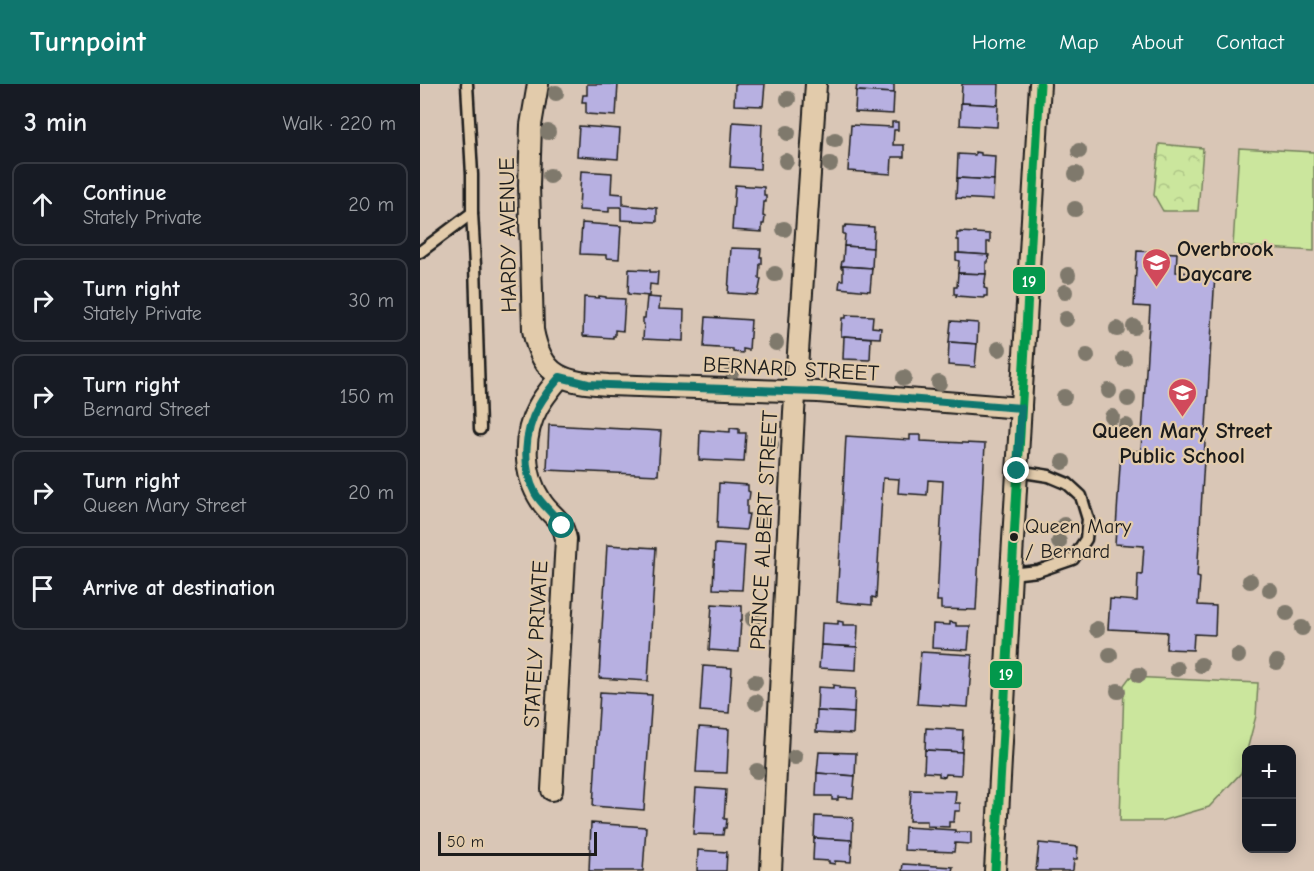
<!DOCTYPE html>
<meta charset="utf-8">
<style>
body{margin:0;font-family:"Comic Neue",sans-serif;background:#20242c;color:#f1f3f6}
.controls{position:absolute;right:18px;bottom:18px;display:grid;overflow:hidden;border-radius:12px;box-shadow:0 3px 15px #0003}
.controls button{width:54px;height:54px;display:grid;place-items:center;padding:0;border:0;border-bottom:2px solid #363941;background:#171b24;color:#f1f3f6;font:30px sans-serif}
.scale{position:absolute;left:18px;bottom:15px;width:159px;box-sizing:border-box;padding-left:6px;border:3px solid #1c1c1c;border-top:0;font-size:16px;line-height:21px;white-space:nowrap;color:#1c1c1c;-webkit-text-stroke:4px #e2cbab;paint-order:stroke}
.stop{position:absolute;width:18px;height:18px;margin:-14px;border:4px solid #0f766e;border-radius:50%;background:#fff}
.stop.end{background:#0f766e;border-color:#fff;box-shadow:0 2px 6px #0008}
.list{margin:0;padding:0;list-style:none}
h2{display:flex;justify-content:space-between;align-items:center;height:78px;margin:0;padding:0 24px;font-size:26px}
h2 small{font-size:20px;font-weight:400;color:#9ea1a6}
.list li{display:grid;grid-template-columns:39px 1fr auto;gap:18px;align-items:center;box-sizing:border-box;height:84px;margin:0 12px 12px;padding:0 12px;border:2px solid #363941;border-radius:12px}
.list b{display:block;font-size:22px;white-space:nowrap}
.list p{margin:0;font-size:20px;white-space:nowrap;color:#9ea1a6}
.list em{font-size:20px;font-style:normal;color:#9ea1a6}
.icon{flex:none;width:33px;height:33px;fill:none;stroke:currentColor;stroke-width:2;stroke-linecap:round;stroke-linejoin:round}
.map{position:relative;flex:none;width:894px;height:787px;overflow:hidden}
header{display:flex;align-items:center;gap:36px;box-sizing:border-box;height:84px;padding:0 30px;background:#0f766e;color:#fff}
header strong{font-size:28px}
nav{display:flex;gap:33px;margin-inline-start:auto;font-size:21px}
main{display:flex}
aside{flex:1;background:#171b24}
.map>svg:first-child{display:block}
</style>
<header>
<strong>Turnpoint</strong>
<nav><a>Home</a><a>Map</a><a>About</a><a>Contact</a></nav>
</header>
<main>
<aside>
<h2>3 min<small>Walk · 220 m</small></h2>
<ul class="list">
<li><svg class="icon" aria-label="ahead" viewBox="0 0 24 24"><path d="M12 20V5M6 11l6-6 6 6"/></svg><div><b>Continue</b><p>Stately Private</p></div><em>20 m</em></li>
<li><svg class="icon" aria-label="right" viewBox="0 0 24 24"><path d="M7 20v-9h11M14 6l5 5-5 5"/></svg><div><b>Turn right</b><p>Stately Private</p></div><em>30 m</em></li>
<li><svg class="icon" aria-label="right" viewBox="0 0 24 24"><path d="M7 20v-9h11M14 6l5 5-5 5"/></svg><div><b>Turn right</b><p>Bernard Street</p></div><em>150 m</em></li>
<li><svg class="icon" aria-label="right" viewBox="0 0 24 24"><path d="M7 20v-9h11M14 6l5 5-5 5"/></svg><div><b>Turn right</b><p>Queen Mary Street</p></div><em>20 m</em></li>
<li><svg class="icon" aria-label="arrive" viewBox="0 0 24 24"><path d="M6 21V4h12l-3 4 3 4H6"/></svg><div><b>Arrive at destination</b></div></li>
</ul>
</aside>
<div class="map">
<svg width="894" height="787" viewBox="0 0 894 787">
<defs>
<pattern id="forest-crowns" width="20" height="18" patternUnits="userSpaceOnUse" patternTransform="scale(1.5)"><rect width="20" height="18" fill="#cbe69d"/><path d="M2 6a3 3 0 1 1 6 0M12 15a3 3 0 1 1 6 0" fill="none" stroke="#aec587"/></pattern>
</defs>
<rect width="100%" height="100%" fill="#d9c6b6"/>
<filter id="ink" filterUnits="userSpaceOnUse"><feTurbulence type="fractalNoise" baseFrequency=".0167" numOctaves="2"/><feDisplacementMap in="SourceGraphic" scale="12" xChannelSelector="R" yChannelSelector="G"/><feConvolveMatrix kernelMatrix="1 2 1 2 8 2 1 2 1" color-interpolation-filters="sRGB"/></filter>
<g filter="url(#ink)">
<!-- grass -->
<g fill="#cbe69d" stroke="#74815c" stroke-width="1.5">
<polygon points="819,64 894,68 894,167 813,162"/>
<polygon points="710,593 838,599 836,632 821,689 789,723 741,737 700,737 704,601"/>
</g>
<!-- forest -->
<polygon fill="url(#forest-crowns)" stroke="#74815c" stroke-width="1.5" points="739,60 783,64 778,127 743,127 734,111"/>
<!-- building -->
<g fill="#b7b0e1" stroke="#1c1c1c" stroke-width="1.5">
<polygon points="167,0 198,0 196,32 166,30 166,18 162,18 163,11 167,11"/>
<polygon points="315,0 345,0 343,22 314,21"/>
<polygon points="437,0 474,0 474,9 436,7"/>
<polygon points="542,0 579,0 578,21 541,19"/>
<polygon points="436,7 474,9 473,30 435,28"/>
<polygon points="541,19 578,21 577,43 540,41"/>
<polygon points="313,38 342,40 340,85 310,83"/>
<polygon points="472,38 478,38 478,46 474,46 473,61 484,61 484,73 472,73 471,90 428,87 431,41 472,43"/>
<polygon points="159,42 200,45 198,75 157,72"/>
<polygon points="555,68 561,69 561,71 575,72 574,96 537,94 538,70 555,71"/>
<polygon points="161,87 192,89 191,109 203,110 203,121 237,124 237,138 201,136 201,123 189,123 189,128 159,126"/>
<polygon points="537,94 574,96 573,116 536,114"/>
<polygon points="315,101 344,103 344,111 346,111 346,118 344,118 343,132 345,133 344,140 342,140 342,148 312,146"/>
<polygon points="162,139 201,142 199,175 186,174 186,171 160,170"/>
<polygon points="426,141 454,143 453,164 424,162 425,150 423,150 423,143 425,143"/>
<polygon points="540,148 570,150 570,158 567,158 567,171 539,169 539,156 537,156 537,149 540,149"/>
<polygon points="424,162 453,164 452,184 421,182 422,177 423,177"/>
<polygon points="311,164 341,165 340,173 342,173 342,180 340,180 339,195 341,195 338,211 308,209"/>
<polygon points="717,167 757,169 756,188 795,190 777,493 780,494 778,521 796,522 795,551 774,550 773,566 746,565 747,548 688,545 690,515 717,517 718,490 722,491 724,462 695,460 701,366 721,367 730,223 714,222"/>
<polygon points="536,169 569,171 568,178 566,178 566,190 538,189 539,177 536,176"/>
<polygon points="421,182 452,184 450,207 419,204 420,196 423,196 423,184 421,184"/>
<polygon points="209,185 230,186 230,188 238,188 237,201 230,200 229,212 208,210"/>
<polygon points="538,189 566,190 564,204 567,205 567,212 564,212 564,214 536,212 537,210 534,210 534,203 537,203"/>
<polygon points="179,212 186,213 186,214 205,215 203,247 195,246 195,252 193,252 193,254 163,252 164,213 179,214"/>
<polygon points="227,213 240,214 239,225 264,226 263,257 223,255 224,240 223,240 223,234 225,234"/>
<polygon points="426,231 453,232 452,243 461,244 460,254 421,252 422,234 426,234"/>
<polygon points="286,233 331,236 329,266 323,265 323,269 313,268 313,265 284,263"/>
<polygon points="531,237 558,239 557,260 529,258"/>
<polygon points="424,252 451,254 450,276 423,275"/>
<polygon points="529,258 557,260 555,283 528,281"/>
<polygon points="129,341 241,347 238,391 127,386"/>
<polygon points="310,344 319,345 319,349 326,349 324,378 279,376 280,346 310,348"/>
<polygon points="490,351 501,351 501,357 565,360 556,526 521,525 521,517 517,517 523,397 508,396 507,411 478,409 479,395 463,394 456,514 452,513 452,521 417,518 426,352 490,356"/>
<polygon points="299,399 328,401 328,407 330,408 329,416 327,416 327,430 329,430 326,446 297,444"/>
<polygon points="295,460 325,462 322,506 293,505"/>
<polygon points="187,461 236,464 228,597 179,594"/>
<polygon points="292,520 322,522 322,536 321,536 319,568 289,566"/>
<polygon points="418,537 423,538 423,541 438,541 437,563 401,561 402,539 418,540"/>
<polygon points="530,538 536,539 536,542 550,542 548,566 512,564 513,540 530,541"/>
<polygon points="401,561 437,563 436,586 399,584"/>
<polygon points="501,568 552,571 548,623 497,620"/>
<polygon points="283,582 312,584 309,629 280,627"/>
<polygon points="413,601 420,602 419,604 435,605 434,629 397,627 398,603 413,604"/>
<polygon points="180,608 232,611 224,726 173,722"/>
<polygon points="397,627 434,629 433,650 396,648"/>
<polygon points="279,643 309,645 307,689 276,688"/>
<polygon points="506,644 543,646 542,668 505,666"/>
<polygon points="505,666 542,668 541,691 526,690 525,693 519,692 519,689 504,688"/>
<polygon points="399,668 436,669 435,692 397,689"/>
<polygon points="397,689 435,692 433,714 418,713 418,716 412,716 412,712 396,712"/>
<polygon points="276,704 306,706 304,735 307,735 306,744 304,744 303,751 273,750"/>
<polygon points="491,706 536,707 535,719 540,719 540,727 535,727 534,738 529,738 529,743 507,742 507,737 489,737"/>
<polygon points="395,732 433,734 432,756 394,754"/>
<polygon points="171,739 226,743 223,787 169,787"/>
<polygon points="485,743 535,746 535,748 551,748 551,760 535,759 534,768 484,766"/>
<polygon points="394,754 432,756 431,778 415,777 415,780 409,779 409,777 393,776"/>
<polygon points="619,759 658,763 657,775 654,775 653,786 652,787 616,787"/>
<polygon points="278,766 307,768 306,787 277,787"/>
<polygon points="483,780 533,783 532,787 482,787"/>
</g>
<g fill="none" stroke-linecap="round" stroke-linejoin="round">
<defs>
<g id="service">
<polyline points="52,129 55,181 60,345"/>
<polyline points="0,168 52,129 52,91 47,0"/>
<polyline points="591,490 618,487 653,475 666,455 668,435 661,412 648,400 629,392 597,387"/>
</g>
<g id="minor">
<path d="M118,0l-7,41 -2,60 4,145c9,48 31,52 75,55l210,7 203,16"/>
<path d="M132,706l14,-251c-4,-22 -15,-22 -25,-38 -18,-27 -19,-65 -3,-94 6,-11 14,-20 22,-30"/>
<polyline points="351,787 374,328 396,0"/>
<polyline points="575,787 591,490 620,0"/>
</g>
</defs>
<!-- service casing -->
<use href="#service" stroke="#1c1c1c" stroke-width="15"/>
<!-- minor casing -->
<use href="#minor" stroke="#1c1c1c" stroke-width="24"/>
<!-- service -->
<use href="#service" stroke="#e2cbab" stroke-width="10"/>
<!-- minor -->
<use href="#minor" stroke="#e2cbab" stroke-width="20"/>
<defs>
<polyline id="bus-1" points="575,787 620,0"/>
</defs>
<!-- bus-1 casing -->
<use href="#bus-1" stroke="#e2cbab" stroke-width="14"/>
<!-- bus-1 -->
<use href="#bus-1" stroke="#03984c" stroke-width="9"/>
</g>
<!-- trees -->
<g fill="#7f796c">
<circle cx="136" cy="9" r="8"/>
<circle cx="368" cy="15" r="8"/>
<circle cx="128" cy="48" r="8"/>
<circle cx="368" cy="49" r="8"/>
<circle cx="415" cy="56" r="8"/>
<circle cx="659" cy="67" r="8"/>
<circle cx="366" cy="77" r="8"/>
<circle cx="410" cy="80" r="8"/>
<circle cx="656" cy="90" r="8"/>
<circle cx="130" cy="92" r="8"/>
<circle cx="655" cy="125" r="8"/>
<circle cx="364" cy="145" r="8"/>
<circle cx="355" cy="190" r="8"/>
<circle cx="648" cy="191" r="8"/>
<circle cx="645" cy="208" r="8"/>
<circle cx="646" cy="235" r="8"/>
<circle cx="714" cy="243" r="8"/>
<circle cx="697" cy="245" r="8"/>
<circle cx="356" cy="259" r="8"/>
<circle cx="579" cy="265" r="8"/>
<circle cx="667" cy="272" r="8"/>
<circle cx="704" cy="275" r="8"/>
<circle cx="312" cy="287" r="8"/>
<circle cx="484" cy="294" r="8"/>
<circle cx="519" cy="299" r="8"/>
<circle cx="689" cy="307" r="8"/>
<circle cx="644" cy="313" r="8"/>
<circle cx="708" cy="315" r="8"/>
<circle cx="692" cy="333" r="8"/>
<circle cx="706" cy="342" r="8"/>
<circle cx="351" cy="361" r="8"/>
<circle cx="643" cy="378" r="8"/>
<circle cx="342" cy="440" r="8"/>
<circle cx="644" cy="441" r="8"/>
<circle cx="639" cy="458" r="8"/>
<circle cx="830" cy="497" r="8"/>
<circle cx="850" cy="506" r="8"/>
<circle cx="867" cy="529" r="8"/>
<circle cx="333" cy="535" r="8"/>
<circle cx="882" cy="544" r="8"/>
<circle cx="677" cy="545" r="8"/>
<circle cx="690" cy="571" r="8"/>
<circle cx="818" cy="572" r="8"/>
<circle cx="857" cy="578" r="8"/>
<circle cx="781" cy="581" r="8"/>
<circle cx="757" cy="585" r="8"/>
<circle cx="719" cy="591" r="8"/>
<circle cx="335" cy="598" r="8"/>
<circle cx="698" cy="607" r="8"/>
<circle cx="336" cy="618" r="8"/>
<circle cx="375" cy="673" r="8"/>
<circle cx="337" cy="687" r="8"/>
</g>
</g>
<g fill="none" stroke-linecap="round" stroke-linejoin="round" filter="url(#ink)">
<!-- route -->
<path stroke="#0f766e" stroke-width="8" d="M142,442c-7,-12 -20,-20 -27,-33 -13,-25 -11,-61 3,-86 6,-11 14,-21 22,-30l28,7 20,1 210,7 203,16 -4,63"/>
</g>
<!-- icons -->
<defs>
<symbol id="school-pin" viewBox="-11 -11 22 30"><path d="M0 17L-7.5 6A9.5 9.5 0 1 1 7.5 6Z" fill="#d1495b" stroke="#e2cbab"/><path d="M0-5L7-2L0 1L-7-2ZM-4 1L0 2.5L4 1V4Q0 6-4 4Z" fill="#fff"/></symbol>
</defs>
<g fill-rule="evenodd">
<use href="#school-pin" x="720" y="162" width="33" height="45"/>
<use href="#school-pin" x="746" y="292" width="33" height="45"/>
</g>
<!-- markers -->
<circle fill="#1c1c1c" stroke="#e2cbab" stroke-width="2" cx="594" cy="453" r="5"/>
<g text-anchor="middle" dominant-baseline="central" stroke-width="4.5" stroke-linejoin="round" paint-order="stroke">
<!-- bus labels -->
<g font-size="20" fill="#1c1c1c" stroke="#e2cbab" text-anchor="start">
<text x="605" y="442">Queen Mary<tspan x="605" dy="25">/ Bernard</tspan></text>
</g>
<!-- street labels -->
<g font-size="22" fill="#1c1c1c" stroke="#e2cbab">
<text transform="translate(88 151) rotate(-91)">HARDY AVENUE</text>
<text transform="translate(371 285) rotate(3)">BERNARD STREET</text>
<text transform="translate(344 446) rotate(-87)">PRINCE ALBERT STREET</text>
<text transform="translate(116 560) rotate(-87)">STATELY PRIVATE</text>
</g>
<!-- poi labels -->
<g font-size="22" font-weight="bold" fill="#1c1c1c" stroke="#e2cbab" text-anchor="start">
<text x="757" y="165">Overbrook<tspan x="757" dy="25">Daycare</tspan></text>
<text x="762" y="347" text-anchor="middle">Queen Mary Street<tspan x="762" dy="25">Public School</tspan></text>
</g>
</g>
<g stroke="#e2cbab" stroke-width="2">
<rect x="592" y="182" width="34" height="29" rx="6" fill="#03984c"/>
<rect x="569" y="576" width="34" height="29" rx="6" fill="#03984c"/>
</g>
<g font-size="16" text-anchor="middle" font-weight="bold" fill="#fff">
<text x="609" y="203">19</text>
<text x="586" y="596">19</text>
</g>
</svg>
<div class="controls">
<button>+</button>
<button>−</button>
</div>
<div class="scale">50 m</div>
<div class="stop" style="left:142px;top:442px"></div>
<div class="stop end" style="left:597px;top:387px"></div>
</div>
</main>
